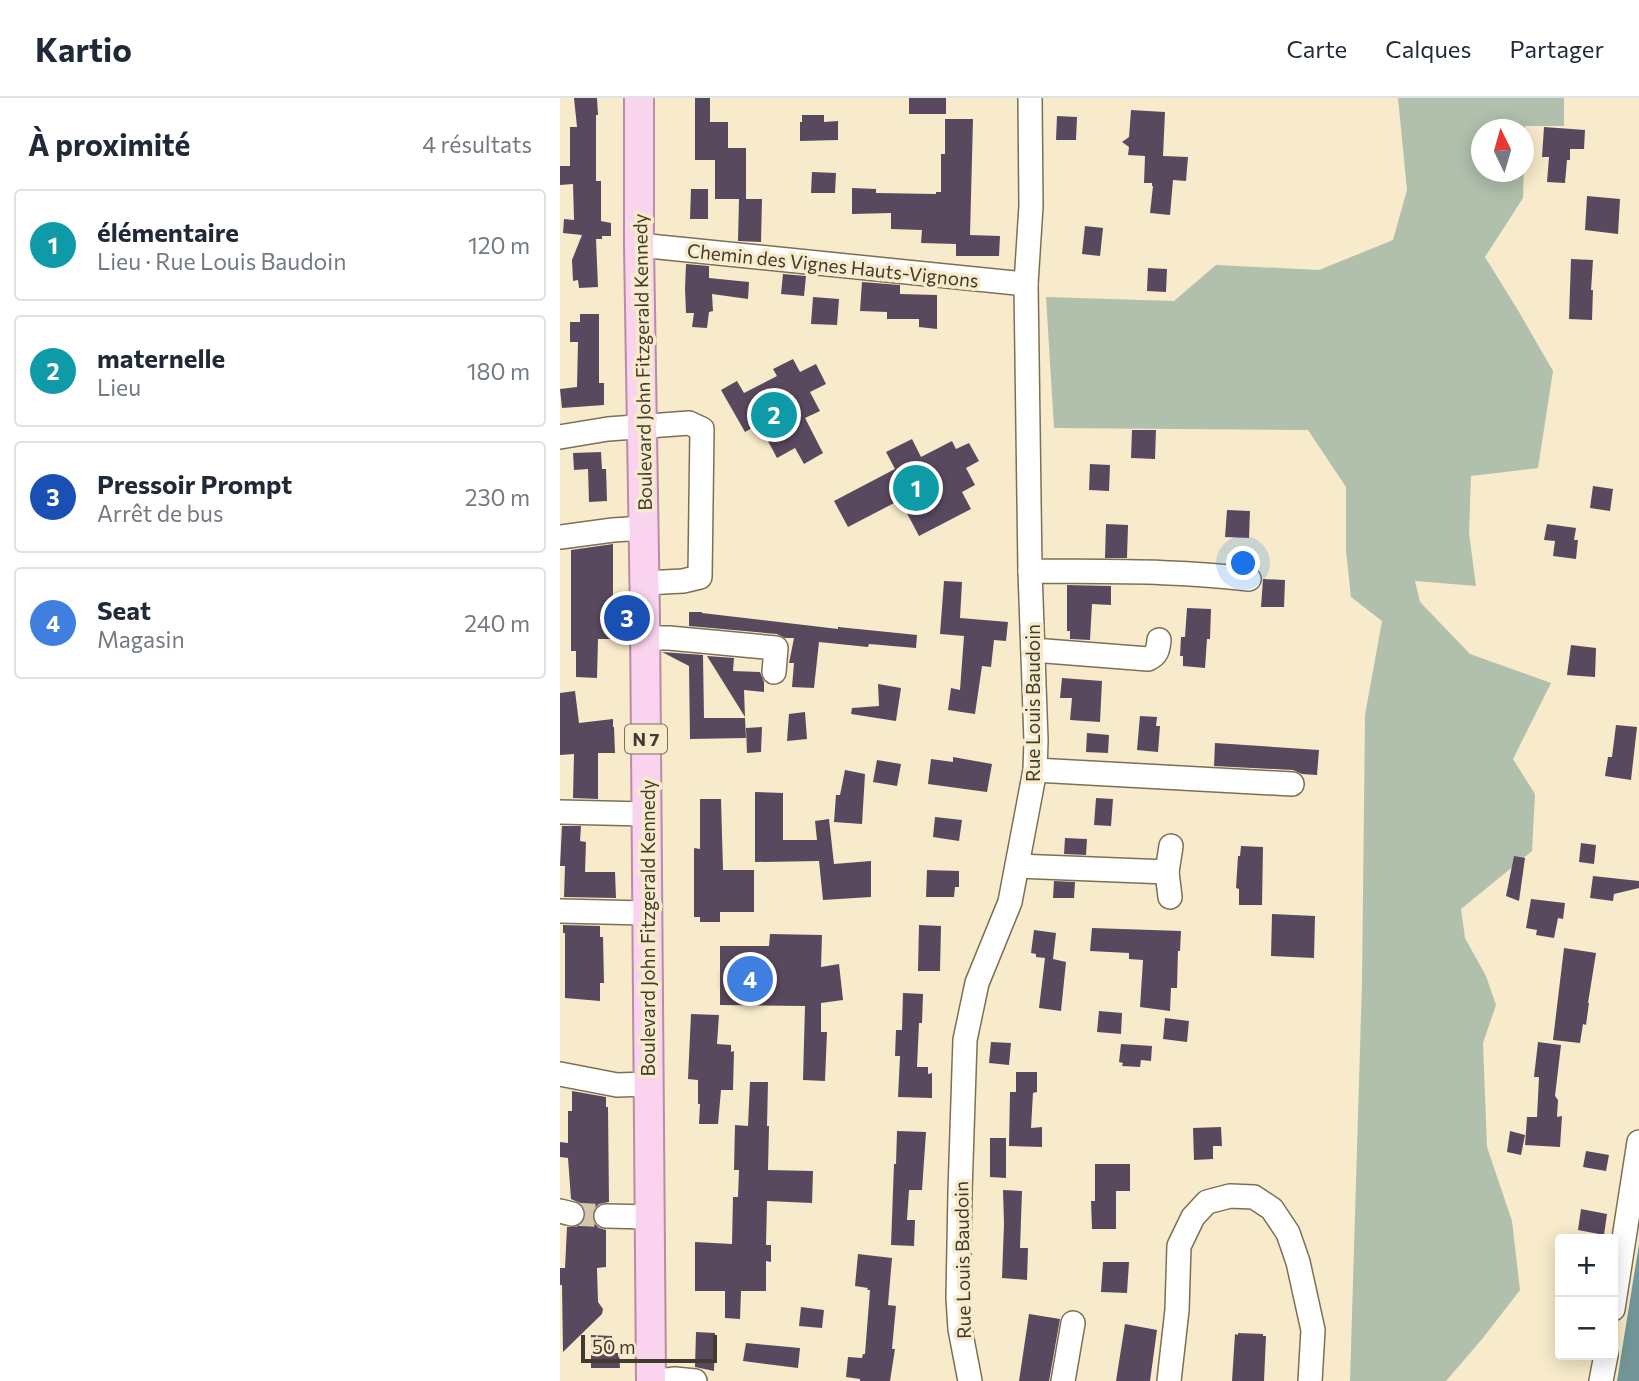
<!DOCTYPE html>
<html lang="fr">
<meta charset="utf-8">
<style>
body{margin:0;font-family:Commissioner,sans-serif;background:#f2f2f3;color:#1f2937}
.controls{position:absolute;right:21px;bottom:21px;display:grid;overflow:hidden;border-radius:7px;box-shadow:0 4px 18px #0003}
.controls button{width:63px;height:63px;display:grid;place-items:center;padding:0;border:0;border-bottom:2px solid #e0e1e3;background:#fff;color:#1f2937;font:35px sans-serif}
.compass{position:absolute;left:911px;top:21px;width:63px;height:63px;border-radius:50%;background:#fff;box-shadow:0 4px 18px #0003;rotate:355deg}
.scale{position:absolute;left:21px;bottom:18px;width:136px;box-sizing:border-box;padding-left:7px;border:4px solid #403b2e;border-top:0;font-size:19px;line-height:24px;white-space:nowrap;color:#403b2e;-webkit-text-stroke:5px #f8ebcb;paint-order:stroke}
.you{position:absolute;left:684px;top:466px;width:24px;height:24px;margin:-18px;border:5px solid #fff;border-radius:50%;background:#1a73e8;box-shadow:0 0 0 10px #1a73e833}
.badge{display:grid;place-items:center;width:46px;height:46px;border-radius:50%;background:#b8273f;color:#fff;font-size:23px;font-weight:700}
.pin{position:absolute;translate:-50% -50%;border:4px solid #fff;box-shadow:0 2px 7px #0006}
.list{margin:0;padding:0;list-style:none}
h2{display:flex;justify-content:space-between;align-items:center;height:91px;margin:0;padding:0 28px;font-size:30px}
h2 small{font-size:23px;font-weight:400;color:#747a83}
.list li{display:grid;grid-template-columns:46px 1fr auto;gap:21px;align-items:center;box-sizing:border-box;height:112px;margin:0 14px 14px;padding:0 14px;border:2px solid #e0e1e3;border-radius:7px}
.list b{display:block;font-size:26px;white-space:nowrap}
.list p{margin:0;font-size:23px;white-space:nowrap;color:#747a83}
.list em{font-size:23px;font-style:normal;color:#747a83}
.map{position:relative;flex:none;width:1079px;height:1283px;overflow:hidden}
header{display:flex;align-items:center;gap:42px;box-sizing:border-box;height:98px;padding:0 35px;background:#fff;border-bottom:2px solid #e0e1e3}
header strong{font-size:33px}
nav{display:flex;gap:38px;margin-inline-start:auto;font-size:24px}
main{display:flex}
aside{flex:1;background:#fff}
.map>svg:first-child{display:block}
</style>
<header>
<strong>Kartio</strong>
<nav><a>Carte</a><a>Calques</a><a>Partager</a></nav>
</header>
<main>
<aside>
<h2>À proximité<small>4 résultats</small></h2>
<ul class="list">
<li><span class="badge" style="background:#0f9aa8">1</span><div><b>élémentaire</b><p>Lieu · Rue Louis Baudoin</p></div><em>120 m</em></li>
<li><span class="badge" style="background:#0f9aa8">2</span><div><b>maternelle</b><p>Lieu</p></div><em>180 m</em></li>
<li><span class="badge" style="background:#1a4fb4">3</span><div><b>Pressoir Prompt</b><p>Arrêt de bus</p></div><em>230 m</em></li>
<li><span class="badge" style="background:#3f7fe0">4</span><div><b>Seat</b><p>Magasin</p></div><em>240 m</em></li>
</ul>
</aside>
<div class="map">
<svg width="1079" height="1283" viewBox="0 0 1079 1283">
<rect width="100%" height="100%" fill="#f8ebcb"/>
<!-- green -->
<path fill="#b0c0ac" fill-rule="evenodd" d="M838,0h166v28h-39l-2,72 -38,59 34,55 34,59 -15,97 -67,8 -2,57 7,53 -61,-5 5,21 50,52 81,29 -38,76 22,35 -3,57 -71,58 4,29 21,38 10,29 -13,38 4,104 25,74 8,69 -37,48 -37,43h-96l12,-399 3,-267 17,-94 -31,-24 -5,-46v-64l-38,-57 -254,-2 -8,-131 128,4 42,-36 103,5 74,-30 14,-50zM922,32h42v42h-42z"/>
<!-- water -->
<polygon fill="#729699" points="1079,1146 1079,1283 1057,1283"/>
<!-- building -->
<g fill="#59495f">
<polygon points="14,0 37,0 38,17 36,17 36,83 41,83 41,123 51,125 51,138 42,138 42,141 36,141 38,189 19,190 18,182 13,183 12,162 22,137 3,135 4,121 14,122 13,86 0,87 0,68 10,68 10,29 17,29"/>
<polygon points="135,0 150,0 150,24 168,24 168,50 186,50 186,101 184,101 202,101 201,144 178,143 179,101 155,101 155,62 135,62"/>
<rect x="349" y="0" width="37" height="16"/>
<polygon points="571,12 605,14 603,58 628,59 626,83 613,82 610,117 590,115 593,88 592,88 592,85 584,85 585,58 568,57 569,49 562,44 569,39"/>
<polygon points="242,17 264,17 264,24 278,23 278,42 240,43 240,24 242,24"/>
<polygon points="497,18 517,19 516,42 496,42"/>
<polygon points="385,21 413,21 410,137 440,138 439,158 396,158 396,146 361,145 362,132 331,131 331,115 292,116 292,90 316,91 316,95 376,96 376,94 381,94 381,56 385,56"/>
<polygon points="984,29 1025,32 1024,51 1010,51 1010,62 1007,62 1005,85 987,84 989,59 982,59"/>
<polygon points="252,74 276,75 275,95 251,95"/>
<polygon points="131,91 148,91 148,121 130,121"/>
<polygon points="1027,98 1060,101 1058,136 1025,132"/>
<polygon points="525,128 543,130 540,158 522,156"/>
<polygon points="1011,161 1033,162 1031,192 1033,192 1032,222 1009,221"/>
<polygon points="126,166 149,168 149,180 189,184 188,201 152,196 153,213 149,214 147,230 132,229 134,215 126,215 125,191"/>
<polygon points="588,170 607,171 606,194 587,193"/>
<polygon points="223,176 246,178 244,198 221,196"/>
<polygon points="302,184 340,187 340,196 377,197 377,231 359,229 359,221 327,221 327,214 300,213"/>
<polygon points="253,199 279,201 277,227 251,226"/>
<polygon points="20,216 39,216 39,285 44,285 44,307 2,310 0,291 17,289 18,244 10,244 10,224 20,224"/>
<polygon points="233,261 240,274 256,266 266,286 250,294 260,313 245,320 263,355 244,366 235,350 217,360 199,326 185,334 161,292 177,283 184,295 217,278 213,271"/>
<polygon points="572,332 596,332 595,361 571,360"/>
<polygon points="352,341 361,359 392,343 396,351 409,345 419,363 406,370 415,387 402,394 411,411 359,438 340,402 288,429 274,403 335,371 326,354"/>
<polygon points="41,354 42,371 46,371 47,403 29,404 28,371 14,372 13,355"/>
<polygon points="530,366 550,367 549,393 529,392"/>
<polygon points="1033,388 1053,391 1050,413 1030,410"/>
<polygon points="667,412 690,413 689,440 665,439"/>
<polygon points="546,426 568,427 567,460 545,460"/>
<polygon points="987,426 1016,430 1014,442 1018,442 1016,461 993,458 995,443 984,442"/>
<polygon points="53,446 53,541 38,541 37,580 16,579 16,553 11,553 11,452"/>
<polygon points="703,481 725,482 724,509 701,509"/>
<polygon points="384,483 402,484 400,520 448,524 446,543 434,542 431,569 422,568 415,616 388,612 391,590 400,592 404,538 380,536"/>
<polygon points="507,487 551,488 551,507 532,506 530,542 510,541 510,533 507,533"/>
<polygon points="627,510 651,511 650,541 647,541 645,570 623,568 623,558 620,558 621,539 625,539"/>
<polygon points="129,514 142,514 142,515 278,531 278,529 357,537 356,550 309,546 308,549 259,544 254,590 232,589 234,565 229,565 234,540 225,540 217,536 129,528"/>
<polygon points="1011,547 1036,550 1035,579 1007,577"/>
<polygon points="102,554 143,557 144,620 185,620 186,640 130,641 129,568"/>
<polygon points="147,558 174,560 173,573 200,574 204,584 204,594 184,592 185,619"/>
<polygon points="502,580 542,583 540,624 510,622 512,600 500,600"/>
<polygon points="318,586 341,590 336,623 291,616 292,610 319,608"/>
<polygon points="15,593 19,625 53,621 53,629 54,629 55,655 38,655 38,701 13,700 14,656 0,657 0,595"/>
<polygon points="245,614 247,641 227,643 229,616"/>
<polygon points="580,618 597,619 596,628 600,628 598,654 577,652"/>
<polygon points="1056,627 1077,629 1071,682 1045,678 1048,659 1052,659"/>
<polygon points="202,629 201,654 187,655 186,630"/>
<polygon points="527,635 549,637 548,655 526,654"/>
<polygon points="655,645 759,652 757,677 742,676 733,672 654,668"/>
<polygon points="393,659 432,666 427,694 368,686 371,661 393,664"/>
<polygon points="317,662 341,666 337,688 313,684"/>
<polygon points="285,672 305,676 302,726 274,724 276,697 280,697"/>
<polygon points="195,694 223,695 223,742 257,742 255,723 269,721 274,766 311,763 311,799 263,802 259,763 195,764"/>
<polygon points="536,700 553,701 551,728 534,727"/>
<polygon points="140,701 161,701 163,772 194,772 194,814 160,814 160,824 140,824 140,819 134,819 134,750 140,751"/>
<polygon points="375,719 402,722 399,743 373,739"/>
<polygon points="2,728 21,728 20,743 26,744 25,774 55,774 56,800 4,799 5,768 0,768"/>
<polygon points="505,740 527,741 526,757 504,756"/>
<polygon points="1021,745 1036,747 1034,766 1019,764"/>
<polygon points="681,748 703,749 702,807 679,807 679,791 676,790 678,758 680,758"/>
<polygon points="954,758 965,760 959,803 946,798"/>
<polygon points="367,772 399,773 399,789 395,789 394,799 366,799"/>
<polygon points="1033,778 1079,783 1079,790 1054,796 1053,803 1030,800"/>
<polygon points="494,783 515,784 514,800 493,800"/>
<polygon points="971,801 1005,805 1003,821 998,820 994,840 976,837 977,832 966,830"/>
<polygon points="712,816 755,818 754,860 711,858"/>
<polygon points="3,827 40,828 40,839 43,839 44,885 40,885 40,903 5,900 5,835 3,835"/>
<polygon points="359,827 381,828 380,873 358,873"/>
<polygon points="532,830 621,833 620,853 618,853 617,890 611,890 610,913 580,909 583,862 569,861 569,855 530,853"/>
<polygon points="474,832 496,835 493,861 506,864 501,913 479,910 485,860 476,859 476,856 471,855"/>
<polygon points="210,836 262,837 261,869 279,866 283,902 261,905 261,934 267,934 265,983 243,982 245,908 160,907 160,848 209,848"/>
<polygon points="1004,850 1036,855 1028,905 1029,905 1026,927 1023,926 1020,945 993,942"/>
<polygon points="343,895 363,896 362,925 359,925 357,969 368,969 368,976 372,975 372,1000 338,999 340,958 335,958 336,932 342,932"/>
<polygon points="539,913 562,915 561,936 537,934"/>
<polygon points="131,916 159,917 157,946 171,947 171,954 174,953 173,992 161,992 158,1026 139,1026 140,1006 138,1006 138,982 128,981"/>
<polygon points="605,920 629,923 627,944 603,941"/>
<polygon points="431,944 451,945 449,967 429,965"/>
<polygon points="978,944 1001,947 995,998 998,1002 997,1019 1002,1018 1000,1049 965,1047 967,1019 977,1019 979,979 974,979"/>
<polygon points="561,946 592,948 591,963 581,962 580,969 562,968 563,965 559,964"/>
<polygon points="456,974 477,974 477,994 473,995 471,1030 482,1029 482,1049 449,1048 450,994 456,994"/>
<polygon points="190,984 208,984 207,1028 209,1028 208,1072 253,1073 252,1105 207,1103 206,1147 211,1147 211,1164 206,1163 206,1193 181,1193 180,1221 165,1220 165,1193 135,1193 135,1144 172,1146 173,1099 178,1099 179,1072 174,1072 175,1027 188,1028"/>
<polygon points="12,993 46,999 46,1009 48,1009 49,1104 39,1106 34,1111 32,1117 34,1125 39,1130 46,1132 46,1169 37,1170 38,1204 43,1211 42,1216 3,1254 2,1187 0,1187 0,1170 5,1170 7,1129 16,1129 22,1125 26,1119 26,1113 22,1106 11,1101 8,1060 0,1059 0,1044 8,1045 8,1013 12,1013"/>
<polygon points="661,1029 662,1048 653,1048 653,1061 634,1062 633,1030"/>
<polygon points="337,1033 366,1034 362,1092 349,1092 347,1122 355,1122 354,1148 331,1147 334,1066 336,1066"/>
<polygon points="950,1033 965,1037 961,1057 947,1054"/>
<polygon points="430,1040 446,1040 446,1080 430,1079"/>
<polygon points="1026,1053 1049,1057 1046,1073 1023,1069"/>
<polygon points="535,1066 570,1066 570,1093 556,1093 556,1131 532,1131 531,1103 535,1103"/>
<polygon points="443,1092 462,1093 460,1150 468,1150 467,1182 442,1180 444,1126"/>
<polygon points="1021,1111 1047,1116 1044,1137 1018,1132"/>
<polygon points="298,1156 332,1160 328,1207 336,1208 332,1251 335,1251 330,1283 300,1283 300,1281 286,1279 288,1259 302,1260 303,1256 305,1256 310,1192 307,1192 308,1190 295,1188"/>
<polygon points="543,1164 569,1164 567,1195 541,1194"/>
<polygon points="241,1209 264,1212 262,1230 239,1228"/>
<polygon points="469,1216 500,1221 489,1283 459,1283"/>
<polygon points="565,1226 597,1232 590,1283 556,1283"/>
<polygon points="136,1234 155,1235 154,1273 135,1269"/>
<polygon points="678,1235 703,1236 703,1238 706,1238 704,1283 672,1283 675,1236 678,1237"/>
<polygon points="31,1237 52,1238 52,1255 59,1255 60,1270 31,1270"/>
<polygon points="186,1245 240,1250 238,1270 183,1263"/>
</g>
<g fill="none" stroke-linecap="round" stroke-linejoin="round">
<!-- minor-tunnel -->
<polyline stroke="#d3c8ac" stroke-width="23" stroke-dasharray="23 11" stroke-linecap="butt" points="12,1116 46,1118"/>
<defs>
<g id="minor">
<polyline points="79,147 466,186"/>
<polyline points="0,339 48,331 129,325 142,331 140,479 123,483 85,485"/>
<polyline points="0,439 53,432 84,430"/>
<path d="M470,473c73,1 147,-1 219,8"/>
<polyline points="85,540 109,540 216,550 214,574"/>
<path d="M473,552l115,9c9,-4 10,-9 11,-19"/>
<polyline points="475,672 732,686"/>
<polyline points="0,714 86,716"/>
<polyline points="457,768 607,774"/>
<polyline points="610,799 607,774 611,748"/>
<polyline points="0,813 86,815"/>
<polyline points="0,976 57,987 88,986"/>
<polyline points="0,1113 12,1116"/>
<polyline points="46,1118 90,1119"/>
<polyline points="1053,1211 1079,1044"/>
<polyline points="98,1283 115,1281 135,1283"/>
<polyline points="410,1283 400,1231 398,1200 400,1094 405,942 417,885 450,804 475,672 476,643 470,473 466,186 471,108 470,0"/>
<polyline points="503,1283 513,1225"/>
<polyline points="609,1283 617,1212 619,1148 633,1119 647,1104 670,1098 694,1099 712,1111 728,1135 738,1164 753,1232 750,1283"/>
<polyline points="1041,1283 1046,1257"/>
</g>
<polyline id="major" points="79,0 79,147 85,520 91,1283"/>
</defs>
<!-- minor casing -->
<use href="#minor" stroke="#7c7054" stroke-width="26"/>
<!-- major casing -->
<use href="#major" stroke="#b78ca5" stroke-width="32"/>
<!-- minor -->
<use href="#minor" stroke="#fff" stroke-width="23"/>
<!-- major -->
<use href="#major" stroke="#fad4ef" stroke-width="28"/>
</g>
<g text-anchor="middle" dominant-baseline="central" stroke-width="7" stroke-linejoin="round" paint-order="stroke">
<!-- shield labels -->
<rect fill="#f8ebcb" stroke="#77705d" stroke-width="2" x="65" y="626.5" width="42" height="29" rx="5"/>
<g font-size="18" font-weight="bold" fill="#403b2e">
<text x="86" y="641">N 7</text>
</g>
<!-- street labels -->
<g font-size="19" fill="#403b2e" stroke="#f8ebcb">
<text transform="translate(273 167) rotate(6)">Chemin des Vignes Hauts-Vignons</text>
<text transform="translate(82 264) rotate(-91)">Boulevard John Fitzgerald Kennedy</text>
<text transform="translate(472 605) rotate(-90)">Rue Louis Baudoin</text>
<text transform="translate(87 830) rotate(-90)">Boulevard John Fitzgerald Kennedy</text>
<text transform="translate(402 1162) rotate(-91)">Rue Louis Baudoin</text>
</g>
</g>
</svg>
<div class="controls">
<button>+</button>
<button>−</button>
</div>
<svg class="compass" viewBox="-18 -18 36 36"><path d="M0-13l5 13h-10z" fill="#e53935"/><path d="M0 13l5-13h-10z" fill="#747a83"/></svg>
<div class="scale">50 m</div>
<div class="you"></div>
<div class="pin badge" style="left:356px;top:390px;background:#0f9aa8">1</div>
<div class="pin badge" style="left:214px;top:317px;background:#0f9aa8">2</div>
<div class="pin badge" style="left:67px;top:520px;background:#1a4fb4">3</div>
<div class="pin badge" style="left:190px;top:881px;background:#3f7fe0">4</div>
</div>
</main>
